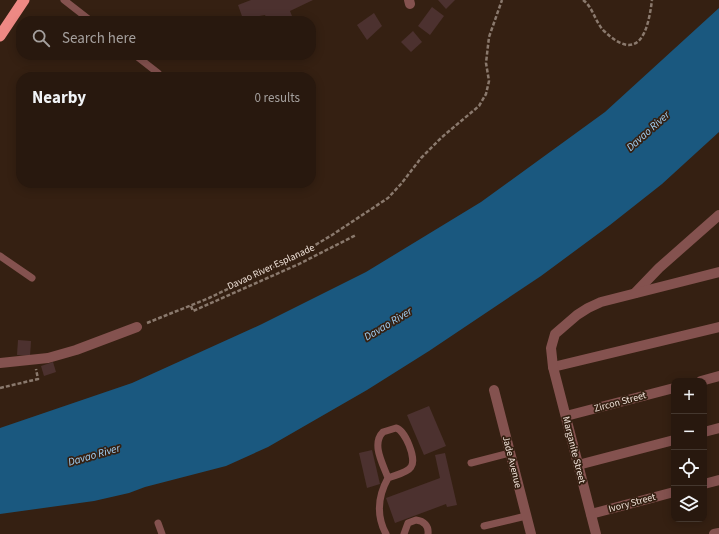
<!DOCTYPE html>
<meta charset="utf-8">
<style>
body{margin:0;font-family:"Source Sans 3",sans-serif;background:#302117;color:#f1f3f6}
.controls{position:absolute;right:12px;bottom:12px;display:grid;overflow:hidden;border-radius:8px;box-shadow:0 2px 10px #0003}
.controls button{width:36px;height:36px;display:grid;place-items:center;padding:0;border:0;border-bottom:1px solid #44372e;background:#28180e;color:#f1f3f6;font:20px sans-serif}
.list{margin:0;padding:0;list-style:none}
h2{display:flex;justify-content:space-between;align-items:center;height:52px;margin:0;padding:0 16px;font-size:17px}
h2 small{font-size:13px;font-weight:400;color:#a5a09e}
.icon{flex:none;width:22px;height:22px;fill:none;stroke:currentColor;stroke-width:2;stroke-linecap:round;stroke-linejoin:round}
.map{position:relative;flex:none;width:719px;height:534px;overflow:hidden}
.search{position:absolute;background:#28180e;box-shadow:0 2px 10px #0003;left:16px;top:16px;width:300px;height:44px;display:flex;align-items:center;gap:10px;box-sizing:border-box;padding:0 14px;border-radius:16px;color:#a5a09e;font-size:15px}
.panel{position:absolute;background:#28180e;box-shadow:0 2px 10px #0003;left:16px;top:72px;width:300px;height:116px;border-radius:16px}
.map>svg:first-child{display:block}
</style>
<div class="map">
<svg width="719" height="534" viewBox="0 0 719 534">
<rect width="100%" height="100%" fill="#352012"/>
<!-- water -->
<polygon fill="#1a587f" points="719,8 719,132 662,184 610,225 541,276 429,351 367,390 268,447 226,466 145,487 129,493 94,501 0,514 0,428 132,383 262,324 366,272 481,202 605,112"/>
<!-- building -->
<g fill="#4c312f">
<polygon points="251,0 313,0 290,11 292,16 284,21 277,19 267,20 265,15 243,19 238,5"/>
<polygon points="438,0 455,0 446,9"/>
<polygon points="432,7 444,16 430,35 418,26"/>
<polygon points="374,13 382,26 367,40 357,25"/>
<polygon points="413,31 422,42 411,52 401,42"/>
<polygon points="18,340 31,341 30,356 17,355"/>
<polygon points="53,362 56,372 44,376 41,366"/>
<polygon points="429,406 446,446 424,455 407,415"/>
<polygon points="372,450 380,484 367,488 359,453"/>
<polygon points="445,453 457,505 447,507 446,504 395,523 386,498 440,478 435,455"/>
</g>
<g fill="none" stroke-linecap="round" stroke-linejoin="round">
<!-- path -->
<g stroke="#8a796d" stroke-width="2.5" stroke-dasharray="4 2" stroke-linecap="butt">
<path d="M583,0c10,7 12,22 21,31 35,33 44,1 48,-31"/>
<polyline points="191,306 193,311 299,264 356,235"/>
<polyline points="147,323 209,298 302,253 332,235 388,198 401,184 421,158 442,137 479,106 486,94 489,81 486,63 489,37 502,0"/>
<polyline points="0,388 38,379 36,369"/>
</g>
<!-- service -->
<g stroke="#84524f" stroke-width="7">
<polyline points="64,0 91,21"/>
<polyline points="135,55 158,73"/>
<polyline points="0,256 32,278"/>
<polyline points="471,463 510,453"/>
<polyline points="158,523 162,534"/>
<polyline points="484,526 526,516"/>
<path d="M386,534c-10,-19 -8,-38 2,-56 7,-3 19,-5 23,-11 6,-8 -6,-37 -15,-39l-13,4c-12,12 0,32 5,46"/>
<path d="M404,534l4,-11 8,-3c8,1 13,6 12,14"/>
</g>
<!-- minor -->
<g stroke="#84524f" stroke-width="10">
<polyline points="409,0 410,4"/>
<polyline points="635,293 659,268 719,215"/>
<polyline points="0,363 48,358 76,350 137,327"/>
<polyline points="553,367 719,327"/>
<polyline points="701,381 719,376"/>
<polyline points="494,390 531,534"/>
<polyline points="566,416 674,388"/>
<polyline points="704,432 719,428"/>
<polyline points="578,465 674,440"/>
<polyline points="704,484 719,480"/>
<polyline points="591,514 674,492"/>
<polyline points="596,534 553,367 551,348 555,334 577,315 588,308 601,302 719,272"/>
<polyline points="714,534 719,533"/>
</g>
<!-- trunk -->
<polyline stroke="#ee8984" stroke-width="11" points="0,36 24,0"/>
</g>
<g text-anchor="middle" dominant-baseline="central" stroke-width="3.5" stroke-linejoin="round" paint-order="stroke">
<!-- street labels -->
<g font-size="10" fill="#efe1d8" stroke="#352012">
<text transform="translate(271 267) rotate(-25)">Davao River Esplanade</text>
<text transform="translate(620 402) rotate(-15)">Zircon Street</text>
<text transform="translate(574 450) rotate(76)">Marganite Street</text>
<text transform="translate(512 462) rotate(76)">Jade Avenue</text>
<text transform="translate(632 503) rotate(-15)">Ivory Street</text>
</g>
<!-- water labels -->
<g font-size="11" font-style="italic" fill="#a2d2f7" stroke="#352012">
<text transform="translate(648 131) rotate(-42)">Davao River</text>
<text transform="translate(388 324) rotate(-31)">Davao River</text>
<text transform="translate(94 455) rotate(-16)">Davao River</text>
</g>
</g>
</svg>
<div class="controls">
<button>+</button>
<button>−</button>
<button><svg class="icon" aria-label="locate" viewBox="0 0 24 24"><circle cx="12" cy="12" r="6"/><path d="M12 2v4M12 18v4M2 12h4M18 12h4"/></svg></button>
<button><svg class="icon" aria-label="layers" viewBox="0 0 24 24"><path d="M12 4l9 5-9 5-9-5zM3 14l9 5 9-5"/></svg></button>
</div>
<div class="search"><svg class="icon" aria-label="search" viewBox="0 0 24 24"><circle cx="10" cy="10" r="6"/><path d="M15 15l6 6"/></svg>Search here</div>
<section class="panel">
<h2>Nearby<small>0 results</small></h2>
<ul class="list">
</ul>
</section>
</div>
